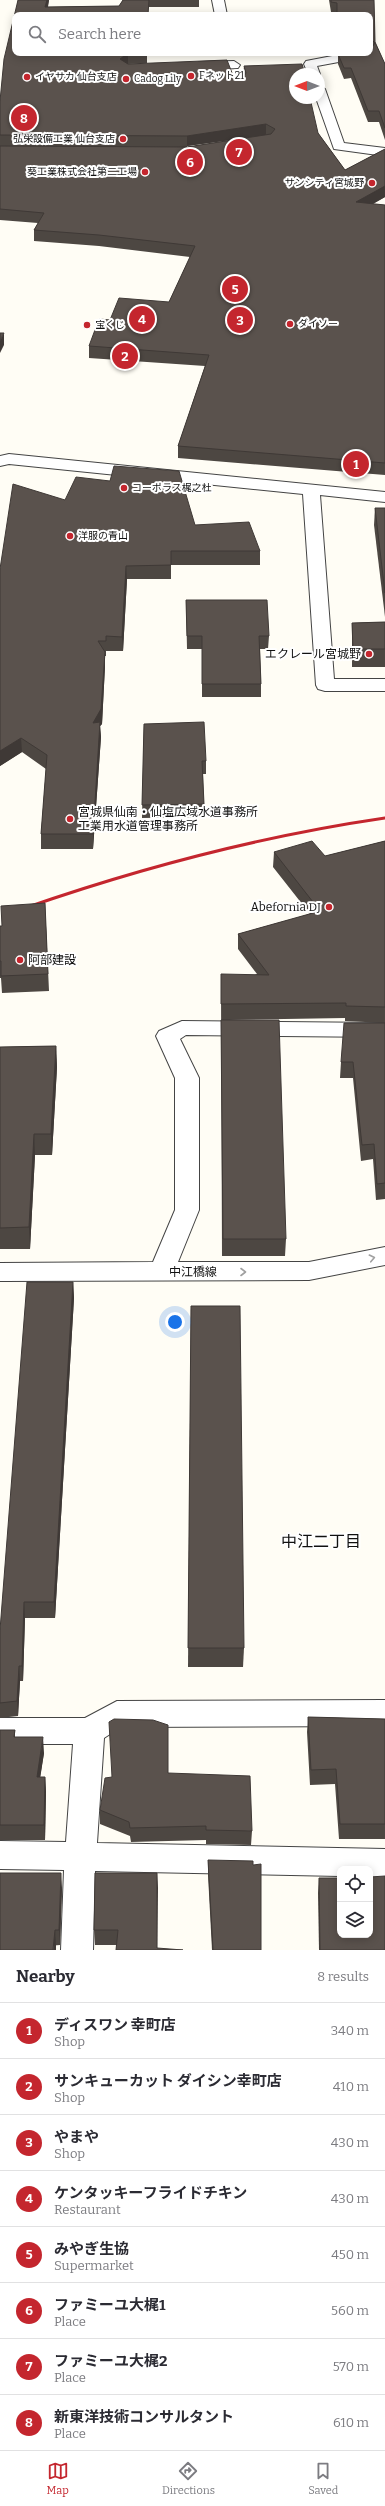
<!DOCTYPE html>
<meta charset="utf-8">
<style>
body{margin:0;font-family:Bitter,"Noto Sans JP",serif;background:#f7f7f7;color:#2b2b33}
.controls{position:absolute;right:12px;bottom:12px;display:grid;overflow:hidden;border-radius:8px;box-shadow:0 2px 10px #0003}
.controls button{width:36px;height:36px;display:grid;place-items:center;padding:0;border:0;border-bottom:1px solid #e1e1e2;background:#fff;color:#2b2b33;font:20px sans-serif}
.compass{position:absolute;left:289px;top:68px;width:36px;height:36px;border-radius:50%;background:#fff;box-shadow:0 2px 10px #0003;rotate:270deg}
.you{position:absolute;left:175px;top:1322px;width:14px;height:14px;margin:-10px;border:3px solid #fff;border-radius:50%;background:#1a73e8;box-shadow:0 0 0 6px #1a73e833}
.badge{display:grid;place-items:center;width:26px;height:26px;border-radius:50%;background:#c4262e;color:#fff;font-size:13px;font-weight:700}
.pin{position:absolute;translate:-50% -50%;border:2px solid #fff;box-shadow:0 1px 4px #0006}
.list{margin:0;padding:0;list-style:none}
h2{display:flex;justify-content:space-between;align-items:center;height:52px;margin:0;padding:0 16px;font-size:17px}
h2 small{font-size:13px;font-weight:400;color:#7c7c81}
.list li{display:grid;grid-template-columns:26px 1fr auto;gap:12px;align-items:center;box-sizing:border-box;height:56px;padding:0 16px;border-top:1px solid #e1e1e2}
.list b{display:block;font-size:15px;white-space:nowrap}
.list p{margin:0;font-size:13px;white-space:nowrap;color:#7c7c81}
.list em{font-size:13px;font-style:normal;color:#7c7c81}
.icon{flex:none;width:22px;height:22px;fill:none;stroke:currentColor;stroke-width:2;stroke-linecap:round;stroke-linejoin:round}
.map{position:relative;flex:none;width:385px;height:1950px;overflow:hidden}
.search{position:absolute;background:#fff;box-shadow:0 2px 10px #0003;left:12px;right:12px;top:12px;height:44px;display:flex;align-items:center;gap:10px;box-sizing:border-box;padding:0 14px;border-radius:8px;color:#7c7c81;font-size:15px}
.sheet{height:500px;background:#fff}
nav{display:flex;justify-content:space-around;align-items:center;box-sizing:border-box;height:56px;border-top:1px solid #e1e1e2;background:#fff;font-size:11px;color:#7c7c81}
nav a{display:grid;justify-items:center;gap:2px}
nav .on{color:#c4262e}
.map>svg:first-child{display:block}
</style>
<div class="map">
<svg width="385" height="1950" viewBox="0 0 385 1950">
<rect width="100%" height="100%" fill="#fffdf5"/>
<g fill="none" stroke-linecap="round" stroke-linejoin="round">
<defs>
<g id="minor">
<polygon points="212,0 224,0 227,15 215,15"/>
<polygon points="370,50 373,53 371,56 317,66 320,74 319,76 319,74 308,74 304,64 306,61 348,53 370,53"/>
<polygon points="234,61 240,65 238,68 199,70 193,66 199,62"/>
<polygon points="319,85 325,89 344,143 385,148 385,156 334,149 316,98 319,98"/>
<polygon points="9,454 385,492 385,502 320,495 334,679 385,679 385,691 325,691 318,689 316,685 303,494 9,464 0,466 0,456"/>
<polygon points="182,1021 385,1023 385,1037 186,1035 180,1039 199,1078 199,1210 178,1262 309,1262 385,1247 385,1265 309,1280 0,1281 0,1263 153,1262 175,1210 175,1078 156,1036 159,1031"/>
<polygon points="385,1700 385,1726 121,1727 104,1738 97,1843 385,1849 385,1877 370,1877 370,1869 340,1869 340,1876 95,1871 93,1950 61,1950 64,1870 0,1869 0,1841 66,1842 73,1744 0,1744 0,1718 85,1718 117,1701"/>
</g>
</defs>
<!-- minor casing -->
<use href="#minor" stroke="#444" stroke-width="2"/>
<!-- minor -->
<use href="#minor" fill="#fff" fill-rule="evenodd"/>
<!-- rail -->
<path stroke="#c4262e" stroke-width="3" d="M25,908c118,-41 237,-72 360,-90"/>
</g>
<!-- wall -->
<g fill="#4d4742" fill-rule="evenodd">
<path d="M18,0h31l-1,7 71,-1 4,-6h76v7h-50l-134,46h132v10l-20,1 107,14h9l1,-12 74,67 27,37 40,-21v48l-12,7 12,1v270l-207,-17v-12l27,-80 -116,-8v-12l21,-26 59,-18 21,-45 -91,-11 -65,-5v-11l4,-7 -38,-3v-119zM266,135l-79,12v-1z"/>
<polygon points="329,0 374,0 375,42 385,64 385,140 379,122 368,122 351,78 344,79 338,64 338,54 339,53 337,53 370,53 370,15 337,15 337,12 331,12"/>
<polygon points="65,500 195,525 260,551 260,565 171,565 171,579 127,579 123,651 106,651 106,656 105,656 105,666 102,724 100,726 101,737 93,849 41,849 41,834 46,769 22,752 0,766 0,569"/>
<polygon points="375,508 385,508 385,617 374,525"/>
<polygon points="186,600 269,636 268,649 260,649 261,684 261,697 202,697 202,649 187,649"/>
<polygon points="385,622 385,667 352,667 352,623"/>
<polygon points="144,724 206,761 206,774 203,774 204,817 142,818"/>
<polygon points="385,841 385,1023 345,1021 345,1018 228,1020 286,1239 285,1256 222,1256 221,990 257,974 238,949 238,934 310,914 273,867 274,852 325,856"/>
<polygon points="45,903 49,991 2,993 1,978 0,978 0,926 2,926"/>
<polygon points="385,1023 385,1199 376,1200 373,1159 361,1161 353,1078 340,1078 341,1062"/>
<polygon points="56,1046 57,1067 52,1155 35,1155 30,1249 0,1249 0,1047"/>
<polygon points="73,1282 74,1298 55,1618 25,1618 23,1681 20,1681 18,1716 0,1718 0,1630"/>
<polygon points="191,1306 244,1648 243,1667 188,1667"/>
<polygon points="308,1717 385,1719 385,1839 339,1839 335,1784 310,1785 307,1732"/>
<polygon points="0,1730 15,1730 15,1737 44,1753 40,1777 45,1777 46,1792 45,1840 0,1840"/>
<polygon points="100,1810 252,1831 251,1845 206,1844 206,1840 131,1842 130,1836 100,1824"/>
<polygon points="208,1860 261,1950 212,1950 208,1875"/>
<polygon points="157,1873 157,1949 116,1950 117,1945 95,1945 94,1930"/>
<polygon points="319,1878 385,1950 319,1950 318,1893"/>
<polygon points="62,1888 60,1945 0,1950"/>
</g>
<!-- shaded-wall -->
<g fill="#3f3936">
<polygon points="47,0 49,0 46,15 45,7"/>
<polygon points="128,53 128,64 121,69 120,59"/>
<polygon points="266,124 266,135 187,146 187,136"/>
<polygon points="385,186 385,197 356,213 356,202"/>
<polygon points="4,333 4,345 0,353 0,341"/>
<polygon points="126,566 127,579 123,651 122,637"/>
<polygon points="105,652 105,666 102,724 100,726 101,737 93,849 93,723"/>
<polygon points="21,738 22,752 0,766 0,751"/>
<polygon points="56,1046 57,1067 52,1155 51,1134"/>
<polygon points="34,1134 35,1155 30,1249 29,1227"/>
<polygon points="73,1282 74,1298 55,1618 54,1602"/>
<polygon points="24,1602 25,1618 23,1681 22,1666"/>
<polygon points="19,1666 20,1681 18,1716 17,1701"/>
<polygon points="43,1737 44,1753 38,1792 37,1777"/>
<polygon points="45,1777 46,1792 45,1840 44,1825"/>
<polygon points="61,1873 62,1888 60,1945 59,1930"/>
<polygon points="157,1873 158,1888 157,1950"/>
<polygon points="55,1930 56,1945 56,1950 53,1950"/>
</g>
<!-- building -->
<g fill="#5a524d" stroke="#3f3936">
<polygon points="18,0 47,0 45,7 119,6 123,0 149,0 148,15 15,15 15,53 140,53 128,53 120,59 128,64 227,60 234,78 243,78 246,73 244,66 302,64 305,74 295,74 295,98 310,98 318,133 345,170 385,149 385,186 356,202 385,205 385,463 178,446 209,355 89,346 99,319 110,320 119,298 169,302 195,246 99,235 34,230 44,213 0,209 0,146 187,147 271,134 275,129 266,124 187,136 0,135 0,101 4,59"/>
<polygon points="331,0 374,0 375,42 385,64 385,128 379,111 368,111 351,68 344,68 338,54 370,53 370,48 372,47 375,43 370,38 370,39 370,15 337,15 337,3 331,2"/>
<polygon points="0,333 4,333 0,341"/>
<polygon points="114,466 179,471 195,525 249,522 260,551 171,551 171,565 126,566 122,637 106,636 106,641 98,641 105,652 101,709 93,723 100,722 93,834 41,834 47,755 21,738 0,751 0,569 13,484 65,500 76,477 110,481"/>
<polygon points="375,508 385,508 385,593"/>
<polygon points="186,600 267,600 269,636 259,636 261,684 202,684 202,636 187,636"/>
<polygon points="385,622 385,649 353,649 352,623"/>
<polygon points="204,722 206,761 202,761 204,804 142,805 144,724"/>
<polygon points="312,841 325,856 385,841 385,1007 346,1006 346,1003 221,1004 221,974 269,975 238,934 320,911 274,852"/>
<polygon points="45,903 48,974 1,976 1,961 0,961 0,926 2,926 1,906"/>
<polygon points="221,1020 279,1020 286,1239 223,1239"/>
<polygon points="344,1023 385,1023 385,1183 377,1184 374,1144 362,1145 353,1062 341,1062"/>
<polygon points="56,1046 51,1134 34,1134 29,1227 0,1228 0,1047"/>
<polygon points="27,1282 73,1282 54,1602 24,1602 22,1666 19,1666 17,1701 0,1703 0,1630"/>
<polygon points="191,1306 240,1306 244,1648 188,1648"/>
<polygon points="308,1717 385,1719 385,1824 340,1824 336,1769 311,1770"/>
<polygon points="114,1719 153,1720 168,1725 168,1773 250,1776 252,1831 206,1830 206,1826 130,1828 129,1822 100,1810 105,1778 112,1777 109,1722"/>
<polygon points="0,1730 15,1730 14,1737 43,1737 37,1777 45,1777 44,1825 0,1825"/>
<polygon points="208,1860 253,1861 253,1865 261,1864 261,1950 213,1950"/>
<polygon points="0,1873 61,1873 59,1930 55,1930 53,1950 0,1950"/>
<polygon points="95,1873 157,1873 157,1948 183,1950 116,1950 118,1930 94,1930"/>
<polygon points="385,1876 385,1950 320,1950 319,1878 340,1878 340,1935 370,1935 370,1877"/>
</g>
<!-- one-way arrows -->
<defs><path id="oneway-chevron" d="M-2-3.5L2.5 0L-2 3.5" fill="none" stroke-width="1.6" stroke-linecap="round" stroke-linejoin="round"/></defs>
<g stroke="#a0a0a0">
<use href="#oneway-chevron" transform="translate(372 1258) rotate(-12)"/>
<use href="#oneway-chevron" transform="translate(243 1272)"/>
</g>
<!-- markers -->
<g fill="#c4262e" stroke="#fff" stroke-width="1.5">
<circle cx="191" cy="76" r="4"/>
<circle cx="27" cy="77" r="4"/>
<circle cx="126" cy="79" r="4"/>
<circle cx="123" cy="139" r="4"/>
<circle cx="145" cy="172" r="4"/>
<circle cx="372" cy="183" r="4"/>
<circle cx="290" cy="324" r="4"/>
<circle cx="87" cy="325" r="4"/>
<circle cx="124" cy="488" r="4"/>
<circle cx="70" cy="536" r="4"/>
<circle cx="369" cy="654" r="4"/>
<circle cx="70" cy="819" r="4"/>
<circle cx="329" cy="907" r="4"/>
<circle cx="20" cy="960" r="4"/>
</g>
<g text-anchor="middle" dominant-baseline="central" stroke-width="4" stroke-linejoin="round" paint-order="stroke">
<!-- far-poi labels -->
<g font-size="10" fill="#111" stroke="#fff" text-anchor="start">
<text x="199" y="76">Fネット21</text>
<text x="35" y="77">イヤサカ 仙台支店</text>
<text x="134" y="79">Cadog Lily</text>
<text x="115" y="139" text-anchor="end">弘栄設備工業 仙台支店</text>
<text x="137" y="172" text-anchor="end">葵工業株式会社第二工場</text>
<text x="364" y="183" text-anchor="end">サンシティ宮城野</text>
<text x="298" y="324">ダイソー</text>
<text x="95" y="325">宝くじ</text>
<text x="132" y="488">コーポラス梶之杜</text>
<text x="78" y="536">洋服の青山</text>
</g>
<!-- poi labels -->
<g font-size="12" fill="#111" stroke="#fff" text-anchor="end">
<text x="361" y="654">エクレール宮城野</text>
<text x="78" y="812" text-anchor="start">宮城県仙南・仙塩広域水道事務所<tspan x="78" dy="14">工業用水道管理事務所</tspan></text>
<text x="321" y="907">Abefornia DJ</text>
<text x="28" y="960" text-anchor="start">阿部建設</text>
</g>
<!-- street labels -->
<g font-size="12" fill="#111" stroke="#fff">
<text x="193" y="1272">中江橋線</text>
</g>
<!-- near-neighbourhood labels -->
<g font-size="16" fill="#111" stroke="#fff">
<text x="321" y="1541">中江二丁目</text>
</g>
</g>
</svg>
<div class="controls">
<button><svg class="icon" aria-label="locate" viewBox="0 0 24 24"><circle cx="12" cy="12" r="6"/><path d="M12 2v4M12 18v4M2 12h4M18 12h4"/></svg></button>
<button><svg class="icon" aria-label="layers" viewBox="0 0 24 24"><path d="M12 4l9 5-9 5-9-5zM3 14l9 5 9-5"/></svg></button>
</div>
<svg class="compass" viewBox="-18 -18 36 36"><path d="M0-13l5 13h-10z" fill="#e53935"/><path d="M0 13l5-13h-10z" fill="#7c7c81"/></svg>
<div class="you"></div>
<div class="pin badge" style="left:356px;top:464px">1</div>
<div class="pin badge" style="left:125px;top:356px">2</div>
<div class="pin badge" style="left:240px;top:320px">3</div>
<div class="pin badge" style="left:142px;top:319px">4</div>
<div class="pin badge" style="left:235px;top:289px">5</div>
<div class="pin badge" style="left:190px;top:162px">6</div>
<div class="pin badge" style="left:239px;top:152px">7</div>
<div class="pin badge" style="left:24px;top:118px">8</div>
<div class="search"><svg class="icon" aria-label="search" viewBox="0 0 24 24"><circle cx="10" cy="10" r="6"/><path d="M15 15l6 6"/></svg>Search here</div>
</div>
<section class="sheet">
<h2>Nearby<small>8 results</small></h2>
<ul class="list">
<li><span class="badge">1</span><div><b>ディスワン 幸町店</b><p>Shop</p></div><em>340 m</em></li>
<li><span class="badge">2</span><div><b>サンキューカット ダイシン幸町店</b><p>Shop</p></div><em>410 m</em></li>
<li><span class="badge">3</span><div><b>やまや</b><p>Shop</p></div><em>430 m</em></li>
<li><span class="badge">4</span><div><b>ケンタッキーフライドチキン</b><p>Restaurant</p></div><em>430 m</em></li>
<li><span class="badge">5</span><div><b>みやぎ生協</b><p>Supermarket</p></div><em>450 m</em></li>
<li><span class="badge">6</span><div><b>ファミーユ大梶1</b><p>Place</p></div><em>560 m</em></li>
<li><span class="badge">7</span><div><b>ファミーユ大梶2</b><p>Place</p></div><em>570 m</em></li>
<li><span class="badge">8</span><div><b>新東洋技術コンサルタント</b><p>Place</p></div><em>610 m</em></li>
</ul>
</section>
<nav>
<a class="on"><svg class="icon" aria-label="map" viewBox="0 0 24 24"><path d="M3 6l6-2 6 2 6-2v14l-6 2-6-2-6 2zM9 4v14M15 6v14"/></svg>Map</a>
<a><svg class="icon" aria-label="directions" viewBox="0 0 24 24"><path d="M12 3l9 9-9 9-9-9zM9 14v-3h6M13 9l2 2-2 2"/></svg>Directions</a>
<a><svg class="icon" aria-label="saved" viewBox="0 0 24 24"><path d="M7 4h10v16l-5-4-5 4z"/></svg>Saved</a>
</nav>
